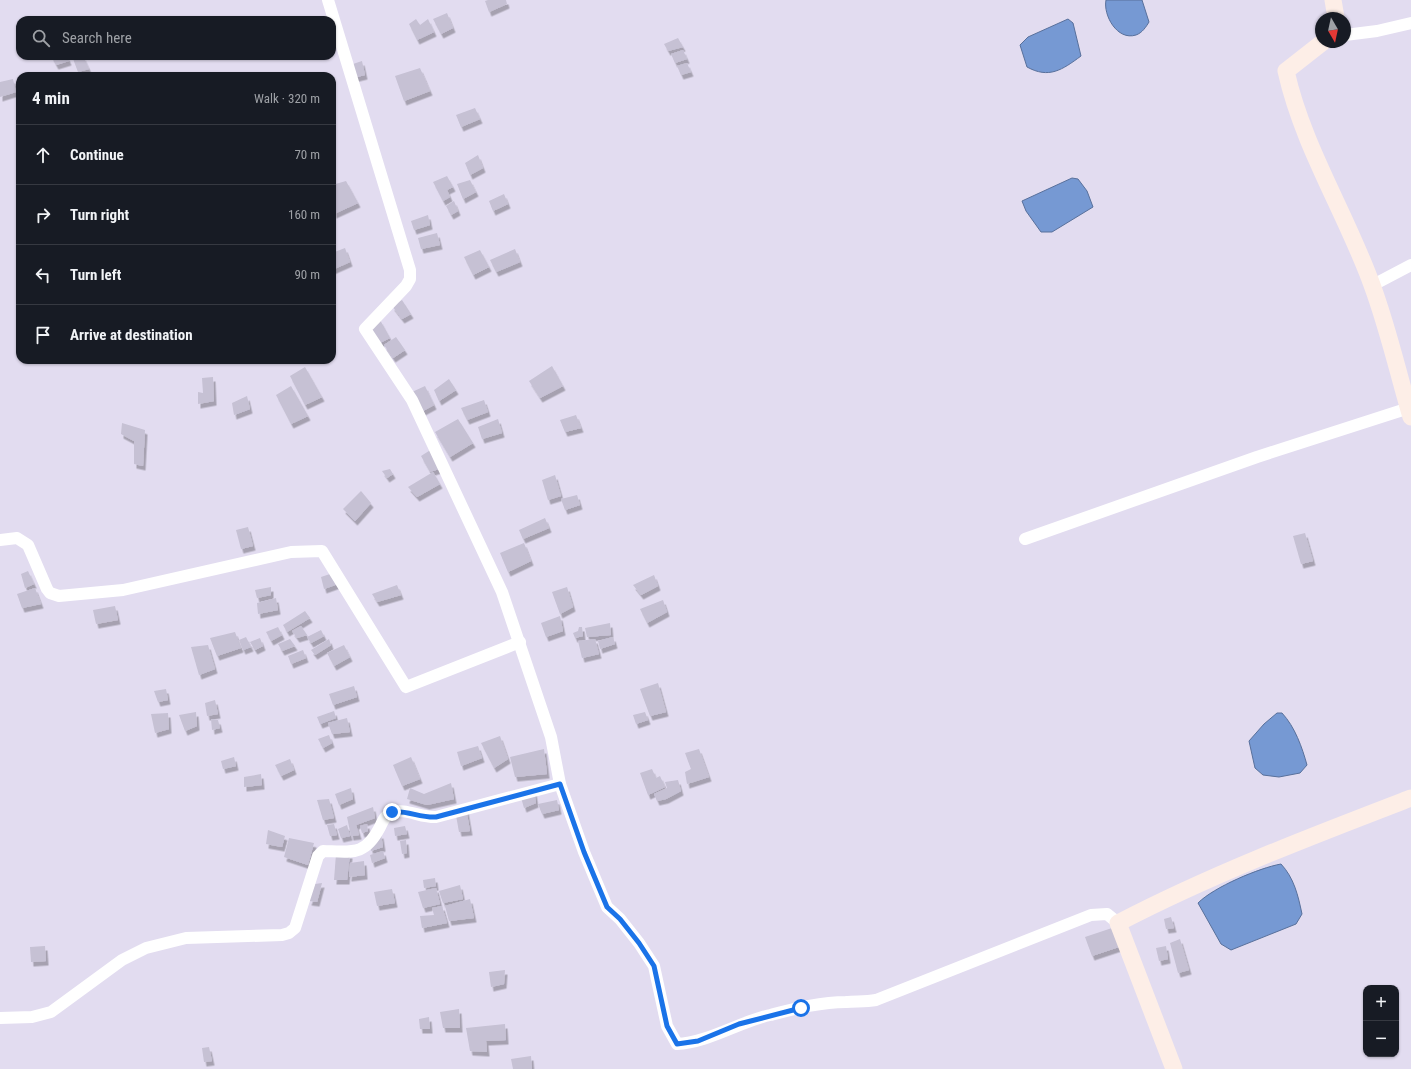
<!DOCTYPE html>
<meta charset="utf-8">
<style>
body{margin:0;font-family:"Roboto Condensed",sans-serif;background:#20242c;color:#f1f3f6}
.controls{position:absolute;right:12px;bottom:12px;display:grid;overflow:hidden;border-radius:8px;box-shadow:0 1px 3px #0004}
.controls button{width:36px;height:36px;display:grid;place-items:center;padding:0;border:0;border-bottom:1px solid #363941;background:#171b24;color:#f1f3f6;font:20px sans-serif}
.compass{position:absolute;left:1315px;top:12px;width:36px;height:36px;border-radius:50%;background:#171b24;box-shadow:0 1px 3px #0004;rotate:171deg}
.stop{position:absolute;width:12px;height:12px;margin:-9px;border:3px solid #1a73e8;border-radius:50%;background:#fff}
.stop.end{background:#1a73e8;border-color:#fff;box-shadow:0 1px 4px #0008}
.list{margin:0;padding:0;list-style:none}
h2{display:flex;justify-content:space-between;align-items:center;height:52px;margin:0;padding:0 16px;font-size:17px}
h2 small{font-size:13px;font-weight:400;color:#9ea1a6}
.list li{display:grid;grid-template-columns:26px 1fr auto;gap:12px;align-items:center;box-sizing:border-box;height:60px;padding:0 16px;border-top:1px solid #363941}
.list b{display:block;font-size:15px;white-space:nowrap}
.list em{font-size:13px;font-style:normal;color:#9ea1a6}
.icon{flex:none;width:22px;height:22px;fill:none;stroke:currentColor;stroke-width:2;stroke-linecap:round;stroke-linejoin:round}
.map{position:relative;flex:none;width:1411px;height:1069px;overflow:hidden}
.search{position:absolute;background:#171b24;box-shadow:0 1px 3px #0004;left:16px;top:16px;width:320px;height:44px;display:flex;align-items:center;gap:10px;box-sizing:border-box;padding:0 14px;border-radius:12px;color:#9ea1a6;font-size:15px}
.panel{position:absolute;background:#171b24;box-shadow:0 1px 3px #0004;left:16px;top:72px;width:320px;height:292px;border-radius:12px}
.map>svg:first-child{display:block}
</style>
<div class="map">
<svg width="1411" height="1069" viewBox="0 0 1411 1069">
<defs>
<filter id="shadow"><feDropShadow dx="2.5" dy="4.5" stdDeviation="0" flood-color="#0004"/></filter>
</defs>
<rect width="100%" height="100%" fill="#e2dcf0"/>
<!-- water -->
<g fill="#7699d3" stroke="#58709b">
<path d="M1106,0h36l7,22c-3,5 -7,11 -13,13 -19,6 -33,-20 -30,-35z"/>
<path d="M1068,19l5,4 8,33c-19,14 -32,23 -54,11l-7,-22 8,-8z"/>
<polygon points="1072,178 1078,179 1087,191 1093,207 1052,232 1041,232 1026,211 1022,201"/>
<path d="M1277,713h5c13,14 20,34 25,52l-7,8 -21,4 -16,-2 -8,-7 -6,-27 15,-17z"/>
<path d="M1281,864c13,14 17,31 21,50l-6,10 -65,26 -10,-6 -23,-41c16,-16 61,-35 83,-39z"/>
</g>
<!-- building -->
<g fill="#c6c1d4" filter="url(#shadow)">
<polygon points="488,0 506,0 507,4 489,12 485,1"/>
<polygon points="447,13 453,28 441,34 433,19"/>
<polygon points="416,19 420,25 428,19 434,32 417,40 409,24"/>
<polygon points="678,38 683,47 668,51 664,44"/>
<polygon points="683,50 687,59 675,63 671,54"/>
<polygon points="51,56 67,56 69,61 56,65"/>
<polygon points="72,56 83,56 89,69 78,72"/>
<polygon points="362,61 365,75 353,78 350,65"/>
<polygon points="687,63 691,72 681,75 677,66"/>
<polygon points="420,68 430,91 404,101 395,76"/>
<polygon points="13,79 16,92 0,97 0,82"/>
<polygon points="475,108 480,119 461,127 456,115"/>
<polygon points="478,155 483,168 470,175 465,163"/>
<polygon points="447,176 453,187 447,190 450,197 443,201 433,182"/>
<polygon points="470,180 476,192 463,199 457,184"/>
<polygon points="346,181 358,203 334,214 332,185"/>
<polygon points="504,194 508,204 493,211 489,201"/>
<polygon points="454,201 458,211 451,215 446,206"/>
<polygon points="428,215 430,225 414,230 411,221"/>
<polygon points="437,233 440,245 421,249 418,238"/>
<polygon points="345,248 350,262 332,270 332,253"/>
<polygon points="515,249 520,262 496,272 490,260"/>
<polygon points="480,250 489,267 473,275 464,257"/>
<polygon points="402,300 411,314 402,319 392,306"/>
<polygon points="380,320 390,338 380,343 369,328"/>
<polygon points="396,337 405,350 393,358 384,345"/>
<polygon points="552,366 563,386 540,398 529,381"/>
<polygon points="305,367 322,397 305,405 290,376"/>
<polygon points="213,377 214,401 198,404 198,392 203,393 202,378"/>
<polygon points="449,379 456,390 439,401 434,390"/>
<polygon points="291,386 308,416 291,424 276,395"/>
<polygon points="425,386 434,405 423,411 412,392"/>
<polygon points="247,396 250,409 234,415 232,403"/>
<polygon points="484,400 488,412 467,420 461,408"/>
<polygon points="576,415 581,428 565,432 560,420"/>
<polygon points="458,419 473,443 450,457 435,432"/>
<polygon points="498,419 502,433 482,439 478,427"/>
<polygon points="122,423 145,430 143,466 134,464 134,441 121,434"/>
<polygon points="432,449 442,468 430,472 421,456"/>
<polygon points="390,469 393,474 387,478 382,471"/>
<polygon points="433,472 440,484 417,497 408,487"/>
<polygon points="555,475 561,496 548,500 542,480"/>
<polygon points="361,491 371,503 355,521 343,509"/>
<polygon points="577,495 580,505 565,510 561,499"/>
<polygon points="545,518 549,528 523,539 519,530"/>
<polygon points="248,527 253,546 241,549 236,530"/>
<polygon points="1305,533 1313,561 1301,564 1293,536"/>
<polygon points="524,543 531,561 508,572 500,553"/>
<polygon points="28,571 34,584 25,588 21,574"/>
<polygon points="333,573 338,584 324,589 321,577"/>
<polygon points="654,575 658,586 641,595 633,585"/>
<polygon points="397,585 401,595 377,602 372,594"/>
<polygon points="271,587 271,595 257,598 255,590"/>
<polygon points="567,587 573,607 560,614 552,592"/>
<polygon points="35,588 41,604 22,608 17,594"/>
<polygon points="276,598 278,610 258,614 257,603"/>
<polygon points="663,600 667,612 647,623 640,609"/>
<polygon points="115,606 118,620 96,624 93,610"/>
<polygon points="305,611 310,618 287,632 283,625"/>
<polygon points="560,616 563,631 546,637 541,623"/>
<polygon points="610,623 611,635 587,637 585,628"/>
<polygon points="301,626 307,635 297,638 292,631"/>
<polygon points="278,627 282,635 271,641 266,632"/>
<polygon points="579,627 582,627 583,636 575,638 573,633 578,631"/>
<polygon points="321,630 324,636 311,643 307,637"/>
<polygon points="235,632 241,648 217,656 210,638"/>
<polygon points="246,637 251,647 243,650 239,640"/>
<polygon points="613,637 615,644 600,649 598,641"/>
<polygon points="260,638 263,646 255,650 250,642"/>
<polygon points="290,639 295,646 282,651 278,644"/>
<polygon points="329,639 331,645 315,655 311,650"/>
<polygon points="595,639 599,654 582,658 578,641"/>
<polygon points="208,645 215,669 199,675 191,647"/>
<polygon points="344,645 350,657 334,666 327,653"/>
<polygon points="303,650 306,658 291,664 288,656"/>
<polygon points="658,683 666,712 650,716 640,689"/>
<polygon points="354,686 357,697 333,705 329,694"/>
<polygon points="166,689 168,700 158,702 154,691"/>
<polygon points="215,700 218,714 207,716 205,703"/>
<polygon points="334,711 336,718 320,724 317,717"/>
<polygon points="196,712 197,726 185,731 179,715"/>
<polygon points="645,712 648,720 636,724 633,715"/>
<polygon points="168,713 169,729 155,733 151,714"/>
<polygon points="347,718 350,732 332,734 328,723"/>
<polygon points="211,719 218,720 220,728 212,730"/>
<polygon points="329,735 332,743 323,748 318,739"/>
<polygon points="500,736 508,759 494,768 481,743"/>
<polygon points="478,746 482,758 461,766 457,752"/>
<polygon points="544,749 547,774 515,777 510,757"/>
<polygon points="699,749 709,777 687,784 685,772 691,769 685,753"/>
<polygon points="234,757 236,766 223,769 221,761"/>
<polygon points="411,757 420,779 402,786 393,765"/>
<polygon points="290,759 294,770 281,776 275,765"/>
<polygon points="652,769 656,778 660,776 665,787 648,795 640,773"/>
<polygon points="261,774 262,785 244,787 244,777"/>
<polygon points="678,780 681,791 666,799 657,801 654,794 667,788 665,782"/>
<polygon points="451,783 454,799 427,805 407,799 410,788 424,794"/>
<polygon points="351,788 353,799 339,805 335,794"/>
<polygon points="534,790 536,803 524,808 520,794"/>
<polygon points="329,799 334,818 323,820 317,800"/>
<polygon points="557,800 559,810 542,814 538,804"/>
<polygon points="373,807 375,818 356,825 359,835 351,836 347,817"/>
<polygon points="466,808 470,831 459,832 455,810"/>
<polygon points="334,824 337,835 330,836 327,825"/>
<polygon points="367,824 368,831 362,833 360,826"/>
<polygon points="347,825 350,836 341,838 338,829"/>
<polygon points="405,826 407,834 395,836 394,828"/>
<polygon points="268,830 285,836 282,847 266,844"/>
<polygon points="381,834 383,847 371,851 368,839"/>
<polygon points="289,838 314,843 308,865 284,857"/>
<polygon points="406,840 407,853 402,854 400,841"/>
<polygon points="383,851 385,858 372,863 370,855"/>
<polygon points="336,854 350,854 347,880 334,880"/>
<polygon points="364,861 365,875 349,877 350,863"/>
<polygon points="435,878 436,886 424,888 423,880"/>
<polygon points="322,883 317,902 309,901 315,884"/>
<polygon points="460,885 463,899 443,903 439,891"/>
<polygon points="436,888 440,904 423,908 418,892"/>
<polygon points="392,889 395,903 377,906 374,892"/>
<polygon points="470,899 474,918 449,921 445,906"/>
<polygon points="442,906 447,923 422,928 420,916 434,915 432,908"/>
<polygon points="1171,917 1174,928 1166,929 1164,919"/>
<polygon points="1112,928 1119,947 1092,956 1085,937"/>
<polygon points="1180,939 1189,970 1178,973 1170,943"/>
<polygon points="45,946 46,961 31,962 30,947"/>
<polygon points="1166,946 1168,959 1159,961 1156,948"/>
<polygon points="505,970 504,984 491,987 489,972"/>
<polygon points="459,1009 460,1028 443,1028 440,1012"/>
<polygon points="429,1017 430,1029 420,1029 419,1019"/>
<polygon points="505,1024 506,1040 486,1041 487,1052 470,1051 466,1028"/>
<polygon points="209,1047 212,1061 204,1062 202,1048"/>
<polygon points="531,1056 532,1069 513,1069 511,1059"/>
</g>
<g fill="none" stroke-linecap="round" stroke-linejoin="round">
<!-- street -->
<g stroke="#fff" stroke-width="12">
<path d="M328,0l82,270v9l-4,7 -41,43 47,71 90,192 49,145 9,47 24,68 23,55 13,12 19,24 15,23 13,60 10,18c30,-1 62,-22 93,-29 24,-6 51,-13 76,-13 10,-1 19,0 30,-2l215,-85 16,-1 11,9"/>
<polyline points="1345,35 1377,31 1411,23"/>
<polyline points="1373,285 1411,265"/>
<polyline points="1025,539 1257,457 1409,408"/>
<polyline points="0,540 17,538 28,545 47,589 50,593 59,596 123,590 291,552 322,551 406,687 520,642"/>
<path d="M0,1018l32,-1 19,-5 71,-52 24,-12 40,-10 96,-3 7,-2 6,-5 23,-72 5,-5c30,1 42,5 57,-24 3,-6 4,-11 11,-14 13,-6 30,5 45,4l124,-33"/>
</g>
<!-- secondary -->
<g stroke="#fdeee7" stroke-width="17">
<polyline points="1333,0 1336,18"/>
<path d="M1323,42l-37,29c17,76 60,142 86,214 16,43 26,88 39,132"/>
<path d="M1174,1069l-56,-146c94,-49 194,-87 293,-125"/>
</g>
</g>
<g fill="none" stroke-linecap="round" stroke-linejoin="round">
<!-- route -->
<path stroke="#1a73e8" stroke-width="5" d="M392,812c15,-2 28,6 44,5l124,-33 24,68 23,55 13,12 19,24 15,23 13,60 10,18 21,-3 41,-17 62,-16"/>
</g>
</svg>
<div class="controls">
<button>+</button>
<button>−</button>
</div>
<svg class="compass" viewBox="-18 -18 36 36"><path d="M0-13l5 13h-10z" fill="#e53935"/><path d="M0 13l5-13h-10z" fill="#9ea1a6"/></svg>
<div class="stop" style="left:801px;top:1008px"></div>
<div class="stop end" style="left:392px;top:812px"></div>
<div class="search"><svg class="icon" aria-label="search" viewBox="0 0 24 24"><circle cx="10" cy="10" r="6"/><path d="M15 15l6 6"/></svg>Search here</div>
<section class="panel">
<h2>4 min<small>Walk · 320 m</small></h2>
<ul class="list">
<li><svg class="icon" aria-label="ahead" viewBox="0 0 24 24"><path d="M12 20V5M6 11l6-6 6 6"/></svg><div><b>Continue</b></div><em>70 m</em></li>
<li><svg class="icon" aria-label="right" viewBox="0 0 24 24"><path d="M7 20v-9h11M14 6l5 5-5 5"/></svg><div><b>Turn right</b></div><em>160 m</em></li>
<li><svg class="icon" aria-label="left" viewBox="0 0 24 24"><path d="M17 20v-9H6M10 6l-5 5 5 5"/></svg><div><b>Turn left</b></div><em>90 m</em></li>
<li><svg class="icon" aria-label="arrive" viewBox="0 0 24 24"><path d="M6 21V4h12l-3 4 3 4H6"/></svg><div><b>Arrive at destination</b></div></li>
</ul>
</section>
</div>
